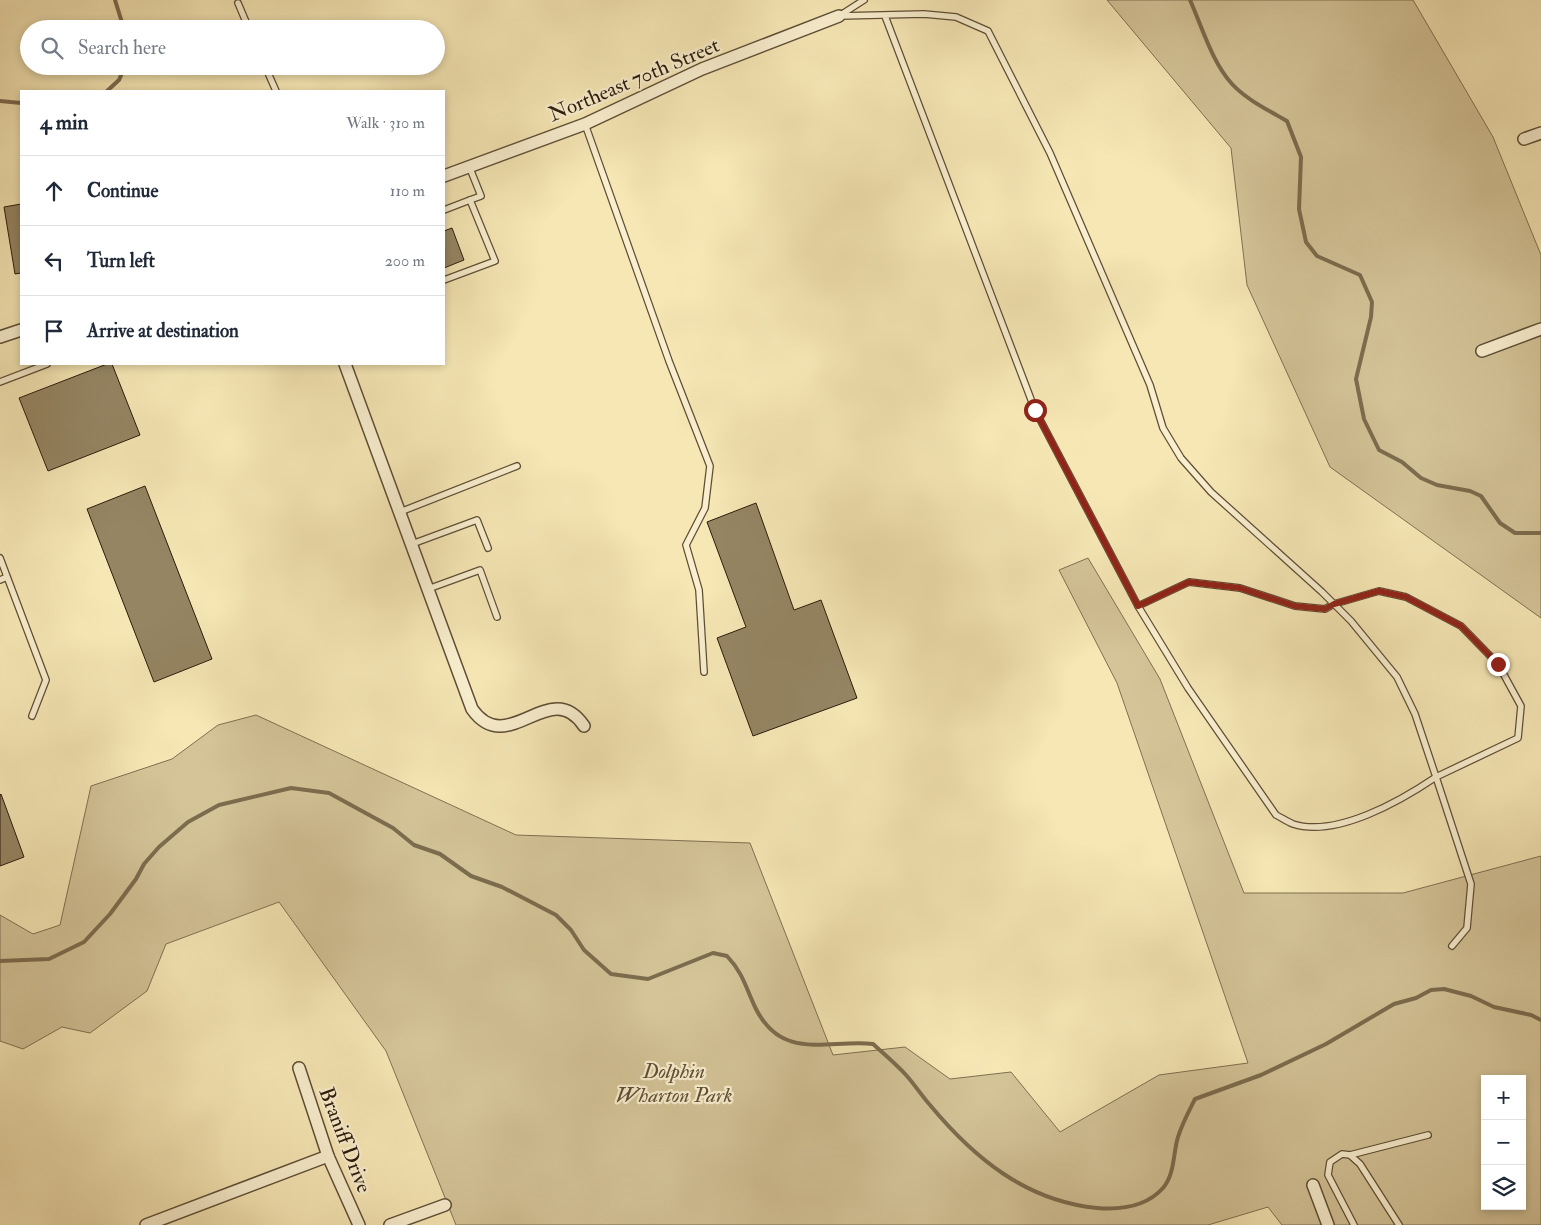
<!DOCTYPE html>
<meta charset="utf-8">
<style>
body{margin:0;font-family:"IM FELL Double Pica",serif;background:#f6f6f7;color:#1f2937}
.controls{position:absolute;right:15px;bottom:15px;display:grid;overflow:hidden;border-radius:0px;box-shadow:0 2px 8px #0003}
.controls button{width:45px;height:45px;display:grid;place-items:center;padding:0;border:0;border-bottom:1px solid #e0e1e3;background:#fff;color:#1f2937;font:25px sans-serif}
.stop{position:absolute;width:15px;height:15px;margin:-11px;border:4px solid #8f2418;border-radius:50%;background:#fff}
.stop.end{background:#8f2418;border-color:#fff;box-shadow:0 1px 5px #0008}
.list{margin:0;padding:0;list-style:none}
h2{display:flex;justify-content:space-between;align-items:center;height:65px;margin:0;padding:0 20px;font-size:21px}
h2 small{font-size:16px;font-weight:400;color:#747a83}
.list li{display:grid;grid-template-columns:32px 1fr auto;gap:15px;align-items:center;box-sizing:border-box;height:70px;padding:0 20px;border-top:1px solid #e0e1e3}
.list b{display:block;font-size:19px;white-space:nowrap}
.list em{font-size:16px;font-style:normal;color:#747a83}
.icon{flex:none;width:28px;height:28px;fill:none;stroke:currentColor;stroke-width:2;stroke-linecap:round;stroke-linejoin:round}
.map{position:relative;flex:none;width:1541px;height:1225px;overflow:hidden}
.search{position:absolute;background:#fff;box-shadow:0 2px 8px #0003;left:20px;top:20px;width:425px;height:55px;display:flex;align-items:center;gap:12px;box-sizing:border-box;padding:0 18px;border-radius:28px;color:#747a83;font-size:19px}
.panel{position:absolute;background:#fff;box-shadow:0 2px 8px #0003;left:20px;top:90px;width:425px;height:275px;border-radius:0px}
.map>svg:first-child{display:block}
</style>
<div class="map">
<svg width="1541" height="1225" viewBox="0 0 1541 1225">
<rect width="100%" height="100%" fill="#f6e7b5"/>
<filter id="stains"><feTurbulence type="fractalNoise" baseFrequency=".004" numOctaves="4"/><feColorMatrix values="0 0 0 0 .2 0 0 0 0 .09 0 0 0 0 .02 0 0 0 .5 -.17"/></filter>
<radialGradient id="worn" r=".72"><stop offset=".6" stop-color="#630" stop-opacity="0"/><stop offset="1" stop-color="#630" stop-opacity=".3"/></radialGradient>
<!-- green -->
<g fill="#d4c498" stroke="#807052" fill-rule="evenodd">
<polygon points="1107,0 1413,0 1493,137 1541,255 1541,618 1330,467 1247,285 1231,148"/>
<path d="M1088,558l72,121 84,214h159l138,-37v369h-259l-14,-18 -60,18h-752l-70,-174 -107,-149 -113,42 -19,47 -57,42 -28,-6 -39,22 -23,-8v-126l33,19 27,-9 31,-139 81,-27 46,-34 38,-10 260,120 234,8 83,212 72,-8 45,32 61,-7 49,60 99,-57 89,-12 -131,-380 -58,-113zM1485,1079h37v127h-37z"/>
</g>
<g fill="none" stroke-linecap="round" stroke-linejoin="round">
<!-- stream -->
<g stroke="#7c6c4e" stroke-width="4">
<polyline points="115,0 124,29"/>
<path d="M1190,0c12,27 22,62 42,84 15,16 36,26 55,37l14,36 -2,52 7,33 11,14 43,19 12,27 -1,15 -15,62 8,40 15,31 23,12 19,16 16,7 33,6 11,5 19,27 15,10h26"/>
<polyline points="107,91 119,80 125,66"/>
<polyline points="0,101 21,103"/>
<path d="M0,961l49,-2 35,-17 26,-28 26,-35 8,-15 15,-17 29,-25 31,-17 72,-17 38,5 64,35 21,17 26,9 31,22 31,11 54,28 15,15 13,20 27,24 37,5 65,-26 14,3c17,18 19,33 29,53 27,53 73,30 117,35 11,10 23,20 33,31 9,10 16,21 24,30 44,53 96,96 167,103 24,2 49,-1 66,-20 12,-14 10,-35 15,-51 4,-13 11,-26 17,-38l66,-24 65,-31 68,-40 22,-6 15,-8 13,-1 27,7 23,11 37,8 10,5"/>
</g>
</g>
<!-- building -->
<g fill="#958563" stroke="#2c1b0b">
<polygon points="21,204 21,273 15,274 4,207"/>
<polygon points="452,228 464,260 444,268 444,231"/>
<polygon points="107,364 112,364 140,435 48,471 19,398"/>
<polygon points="145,486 212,659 154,682 87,509"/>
<polygon points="756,503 794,610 821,600 857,698 753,736 717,638 746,627 707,522"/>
<polygon points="1,794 24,857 0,866 0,795"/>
</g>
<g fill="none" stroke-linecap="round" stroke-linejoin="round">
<defs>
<g id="lane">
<polyline points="238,3 249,29"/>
<path d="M839,16l85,-2 32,3 32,14 62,122 100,232 13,43 18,30 30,34 111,100 29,29 46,56 18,37 21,63c-34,23 -99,61 -143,47 -5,-2 -11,-6 -17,-9l-88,-127 -50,-82 -103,-196 -150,-394"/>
<polyline points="839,16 864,0"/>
<polyline points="265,66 276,91"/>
<polyline points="585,124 669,361 710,466 705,508 686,545 699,590 704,672"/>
<polyline points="444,210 470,200"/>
<polyline points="444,280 495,261 470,200 481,196 469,166"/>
<polyline points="0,382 47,364"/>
<polyline points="400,512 517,466"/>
<polyline points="412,544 477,520 488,548"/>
<polyline points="0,558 46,680 32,716"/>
<polyline points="0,580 7,577"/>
<polyline points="428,589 480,570 497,617"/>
<polyline points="1138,606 1189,582 1240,588 1295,606 1325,609 1334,604 1379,591 1406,597 1461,626 1498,664 1521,706 1518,738 1436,777 1471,884 1467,928 1452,946"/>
<polyline points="1350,1155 1360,1164 1399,1225"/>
<polyline points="1354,1225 1328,1175 1330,1162 1342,1154 1350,1155 1428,1135"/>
</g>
<g id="street">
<polyline points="1524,139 1541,133"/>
<polyline points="444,176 585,124 702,69 839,16"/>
<polyline points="0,337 21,330"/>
<polyline points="1482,351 1541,329"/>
<path d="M345,364l127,345c36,51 78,-34 112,17"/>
<polyline points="299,1068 328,1156 359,1225"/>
<polyline points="1313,1185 1328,1225"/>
<polyline points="146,1225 328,1156"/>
<polyline points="390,1225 445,1205"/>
</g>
</defs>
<!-- lane casing -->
<use href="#lane" stroke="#5e4e36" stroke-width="8"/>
<!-- street casing -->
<use href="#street" stroke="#5e4e36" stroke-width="14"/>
<!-- lane -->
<use href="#lane" stroke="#f9efcf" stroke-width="5.5"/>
<!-- street -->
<use href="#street" stroke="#f9efcf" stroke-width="11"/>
</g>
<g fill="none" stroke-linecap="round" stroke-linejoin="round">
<!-- route -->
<polyline stroke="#8f2418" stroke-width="6" points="1035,410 1138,606 1189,582 1240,588 1295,606 1325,609 1334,604 1379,591 1406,597 1461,626 1498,664"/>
</g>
<g text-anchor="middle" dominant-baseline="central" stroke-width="4.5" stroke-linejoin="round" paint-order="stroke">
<!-- street labels -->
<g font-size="21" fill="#2c1b0b" stroke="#f9efcf">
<text transform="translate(634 80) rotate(-23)">Northeast 70th Street</text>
<text transform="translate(345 1140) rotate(69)">Braniff Drive</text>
</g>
<!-- park labels -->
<g font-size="21" font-style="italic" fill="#5e4e35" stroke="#f9efcf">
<text x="674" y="1071">Dolphin<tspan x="674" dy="24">Wharton Park</tspan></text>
</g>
</g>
<rect width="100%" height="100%" filter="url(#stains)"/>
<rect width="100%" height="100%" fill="url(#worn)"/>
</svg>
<div class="controls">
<button>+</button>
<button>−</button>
<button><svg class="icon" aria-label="layers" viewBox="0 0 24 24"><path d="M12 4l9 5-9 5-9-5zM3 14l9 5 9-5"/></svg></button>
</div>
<div class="stop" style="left:1035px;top:410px"></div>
<div class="stop end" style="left:1498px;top:664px"></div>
<div class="search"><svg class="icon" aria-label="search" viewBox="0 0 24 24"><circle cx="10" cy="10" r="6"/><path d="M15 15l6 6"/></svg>Search here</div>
<section class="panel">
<h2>4 min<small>Walk · 310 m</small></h2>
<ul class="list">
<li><svg class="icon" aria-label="ahead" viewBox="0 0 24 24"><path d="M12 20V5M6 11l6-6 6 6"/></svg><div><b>Continue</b></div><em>110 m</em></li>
<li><svg class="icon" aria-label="left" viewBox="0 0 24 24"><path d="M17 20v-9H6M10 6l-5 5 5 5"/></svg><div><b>Turn left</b></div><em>200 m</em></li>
<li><svg class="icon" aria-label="arrive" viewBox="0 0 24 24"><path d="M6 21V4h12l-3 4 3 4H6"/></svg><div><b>Arrive at destination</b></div></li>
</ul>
</section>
</div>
